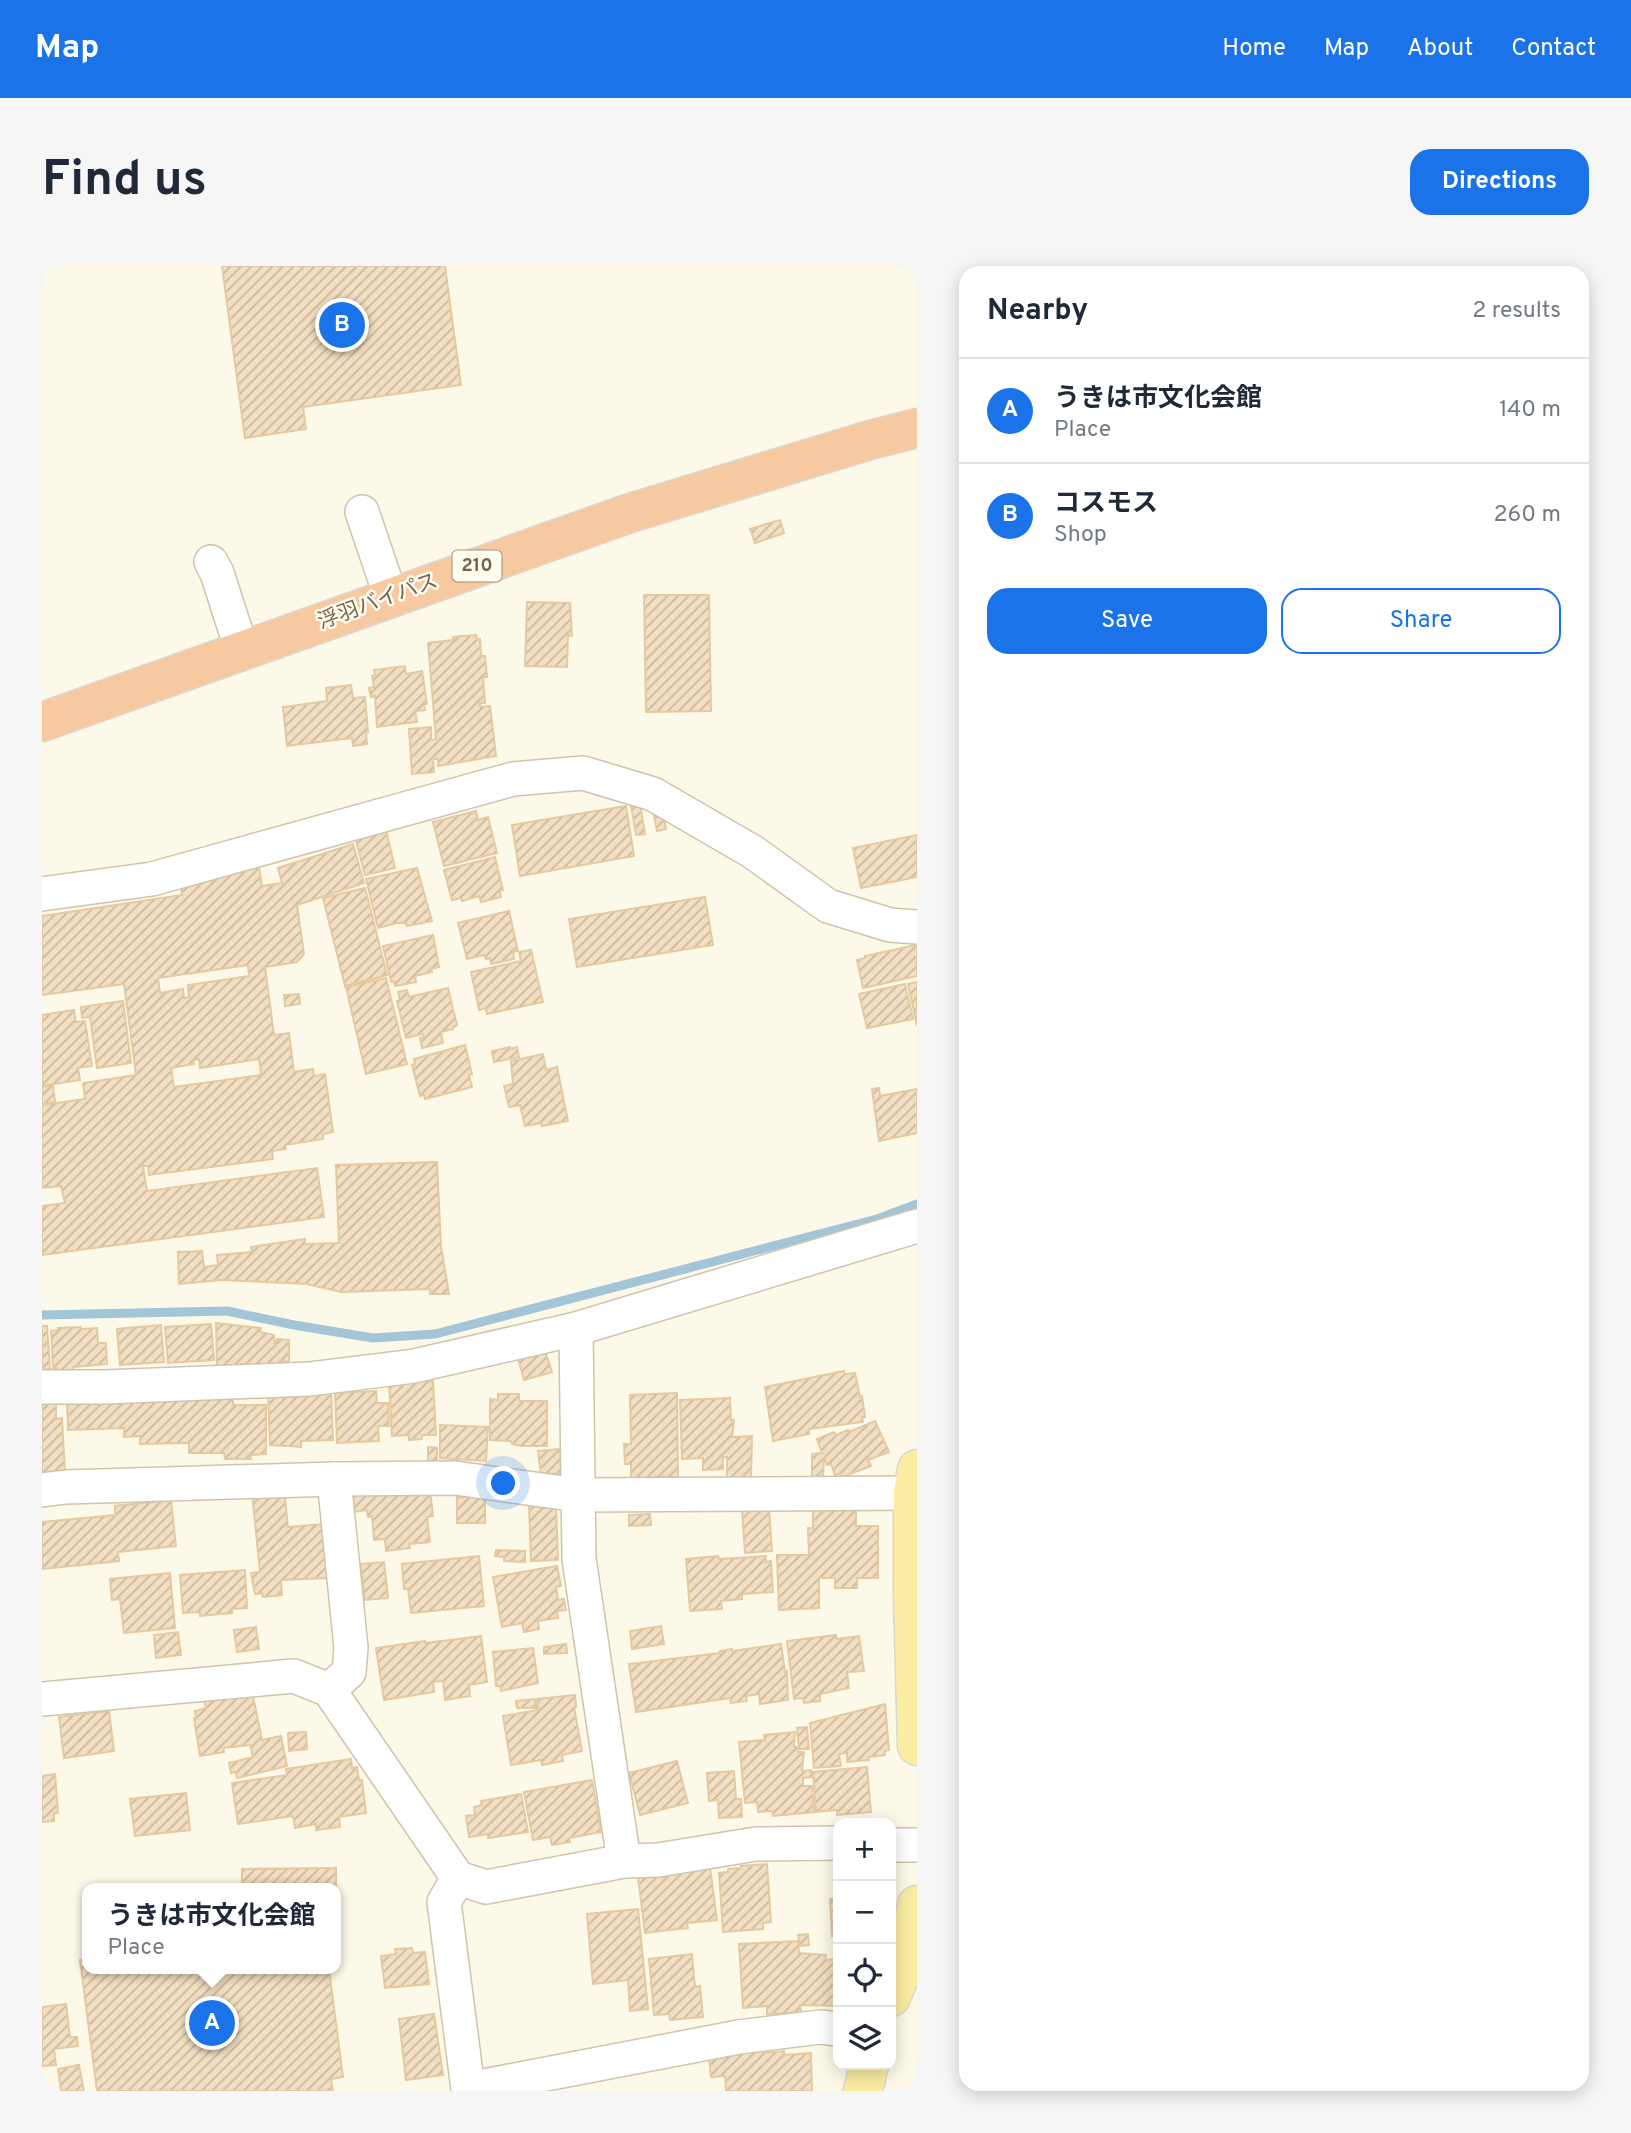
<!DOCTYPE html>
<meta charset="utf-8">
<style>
body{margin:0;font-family:Overpass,"Noto Sans JP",sans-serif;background:#f6f6f7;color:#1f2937}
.controls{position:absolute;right:21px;bottom:21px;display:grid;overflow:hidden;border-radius:14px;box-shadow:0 4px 18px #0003}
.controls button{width:63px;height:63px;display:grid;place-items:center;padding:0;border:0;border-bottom:2px solid #e0e1e3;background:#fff;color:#1f2937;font:35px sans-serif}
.you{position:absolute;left:462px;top:1218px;width:24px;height:24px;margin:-18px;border:5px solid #fff;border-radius:50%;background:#1a73e8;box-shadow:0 0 0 10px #1a73e833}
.badge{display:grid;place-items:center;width:46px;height:46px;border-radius:50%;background:#1a73e8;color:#fff;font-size:23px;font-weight:700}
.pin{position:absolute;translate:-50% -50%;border:4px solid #fff;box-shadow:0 2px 7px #0006}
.popup{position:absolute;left:40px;top:1617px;width:259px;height:91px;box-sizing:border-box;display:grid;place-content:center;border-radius:14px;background:#fff;filter:drop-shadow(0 2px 5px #0005);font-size:23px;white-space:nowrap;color:#747a83}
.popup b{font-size:26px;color:#1f2937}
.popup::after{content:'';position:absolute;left:50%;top:100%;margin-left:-14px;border:14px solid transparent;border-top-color:#fff}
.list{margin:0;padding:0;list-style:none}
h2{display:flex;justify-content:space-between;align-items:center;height:91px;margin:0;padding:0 28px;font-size:30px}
h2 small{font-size:23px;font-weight:400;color:#747a83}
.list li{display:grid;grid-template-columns:46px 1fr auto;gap:21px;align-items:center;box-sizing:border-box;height:105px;padding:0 28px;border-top:2px solid #e0e1e3}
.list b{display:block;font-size:26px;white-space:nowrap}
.list p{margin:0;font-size:23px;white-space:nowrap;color:#747a83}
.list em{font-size:23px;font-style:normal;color:#747a83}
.actions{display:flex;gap:14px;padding:21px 28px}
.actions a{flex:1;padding:16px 0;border:2px solid #1a73e8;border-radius:21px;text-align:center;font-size:24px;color:#1a73e8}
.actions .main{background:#1a73e8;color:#fff}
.icon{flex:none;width:38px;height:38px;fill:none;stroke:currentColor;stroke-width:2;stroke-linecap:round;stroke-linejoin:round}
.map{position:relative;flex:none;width:875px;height:1825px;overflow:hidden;border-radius:21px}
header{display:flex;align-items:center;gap:42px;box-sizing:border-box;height:98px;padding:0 35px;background:#1a73e8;color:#fff}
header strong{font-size:33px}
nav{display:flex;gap:38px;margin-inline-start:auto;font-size:24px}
.intro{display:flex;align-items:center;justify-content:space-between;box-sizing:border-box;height:168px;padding:0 42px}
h1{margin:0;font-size:49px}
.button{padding:18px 32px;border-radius:21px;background:#1a73e8;color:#fff;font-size:24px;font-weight:700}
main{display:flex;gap:42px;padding:0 42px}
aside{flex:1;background:#fff;border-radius:21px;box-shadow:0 4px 18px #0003}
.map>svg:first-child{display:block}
</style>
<header>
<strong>Map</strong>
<nav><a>Home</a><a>Map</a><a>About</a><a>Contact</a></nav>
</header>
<div class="intro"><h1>Find us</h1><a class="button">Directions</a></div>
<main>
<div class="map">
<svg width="875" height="1825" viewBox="0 0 875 1825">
<defs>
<pattern id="building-hatch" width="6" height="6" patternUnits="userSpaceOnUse" patternTransform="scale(1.75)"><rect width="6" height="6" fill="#f2dfc1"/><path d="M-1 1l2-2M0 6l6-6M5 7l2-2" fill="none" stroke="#c9b89f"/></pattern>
</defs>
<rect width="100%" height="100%" fill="#fcf9e9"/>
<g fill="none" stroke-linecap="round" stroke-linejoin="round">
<!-- stream -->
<polyline stroke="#a3c5d8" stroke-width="9" points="0,1049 185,1045 252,1059 331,1072 393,1068 835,953 875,938"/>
</g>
<!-- building -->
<g fill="url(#building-hatch)" stroke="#e4c9a1" stroke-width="2" fill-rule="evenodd">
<polygon points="180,0 403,0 419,119 261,141 264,163 203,172"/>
<polygon points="738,254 742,267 713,277 708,263"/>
<polygon points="602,329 667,329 669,445 604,446"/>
<polygon points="485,336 528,337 530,370 526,369 525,401 483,400"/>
<polygon points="434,369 435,373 438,373 439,390 443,390 445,411 441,411 443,437 438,437 438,441 448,440 454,490 396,500 396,493 391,493 392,506 370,508 367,463 389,461 389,474 394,473 386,377 411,374 411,371"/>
<polygon points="363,400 364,408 380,405 385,438 382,438 383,444 373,445 375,456 335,461 333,430 329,431 327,422 332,421 330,410 333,409 332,404"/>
<polygon points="309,419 311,432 323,431 326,466 324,467 325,478 311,480 310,472 245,480 241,441 285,435 284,422"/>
<polygon points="598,538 603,568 594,569 589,540"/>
<polygon points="584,540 592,590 478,610 470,559"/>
<polygon points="434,545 436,554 446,551 455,587 402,600 391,556"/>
<polygon points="621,548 624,563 615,565 612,550"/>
<polygon points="344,564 353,602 323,609 313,571"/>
<polygon points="875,569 875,611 819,622 811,582"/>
<path d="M311,578l11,39 -67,22 7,49 -7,8 -32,5 9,68 15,-2 5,39 19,-3 1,7 11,-2 8,58 -10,2v5l-38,6 1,4 -14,2 1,8 -124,16 -1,-9h-5l4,25 170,-23 7,49 -282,38v-49l23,-3 -4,-17 -19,2v-83l43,-6 -2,-16 53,-8 -12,-91 -82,11v-79l140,-21 -1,-8 78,-20 3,19 20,-3 -4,-15zM206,699l1,11 -61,9 1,12 -5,1 -1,-9 -23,4 -2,-15zM157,793l1,9 59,-9 2,16 -87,12 -3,-19 23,-4 -1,-4z"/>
<polygon points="453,591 461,624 458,625 459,631 439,636 437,630 420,635 419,632 410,634 402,604"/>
<polygon points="375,602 390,655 365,660 364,657 354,657 336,662 324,613"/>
<polygon points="323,622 345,709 303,720 281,632"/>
<polygon points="663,631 671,679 535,701 527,653"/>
<polygon points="467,645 476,685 471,686 472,693 449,698 448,692 444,693 442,689 425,693 416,657"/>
<polygon points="391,669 397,701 389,703 390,706 373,710 374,716 353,720 352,715 349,716 341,680"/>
<polygon points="873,679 875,682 875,710 821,722 815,694 823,692 823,690"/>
<polygon points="489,684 501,736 445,748 444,742 437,744 429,706 479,695 477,686"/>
<polygon points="344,712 365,798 324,808 304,721"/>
<polygon points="875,716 875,760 866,718"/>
<polygon points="863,718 871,753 825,762 817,728"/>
<polygon points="406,722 415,759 411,761 411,763 399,766 401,777 380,782 378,772 382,771 381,768 364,772 355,735 358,734 356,726 365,724 367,731"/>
<polygon points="257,728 258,738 243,740 242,729"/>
<polygon points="81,735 89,797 55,802 48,751 40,752 39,741"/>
<polygon points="32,744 34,756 43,755 50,800 36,802 38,814 0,820 0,749"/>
<polygon points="423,779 430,808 427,809 430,821 383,833 382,829 378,830 370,799 373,798 372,793"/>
<polygon points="468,781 468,783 475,781 477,791 452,796 450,785"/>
<polygon points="501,788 504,804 515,801 526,855 500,860 499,857 483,860 478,839 467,841 462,820 471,818 469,795"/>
<polygon points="11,819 13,836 0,838 0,821"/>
<polygon points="837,822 838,830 875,823 875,867 837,875 830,823"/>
<polygon points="395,896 399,980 407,1028 388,1028 388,1023 299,1026 265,1018 180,1014 137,1018 136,986 160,985 162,1001 176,999 175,989 210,986 209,981 263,973 263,978 297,977 294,899"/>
<polygon points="174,1057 219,1062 218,1066 232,1069 233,1081 235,1073 247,1074 247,1095 237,1096 237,1101 204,1102 204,1098 198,1099 198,1104 175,1102"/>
<polygon points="169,1058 172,1094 126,1097 123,1061"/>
<polygon points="119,1059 122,1096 78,1099 75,1063"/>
<polygon points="0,1060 5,1060 8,1103 0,1104"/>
<polygon points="39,1061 39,1063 55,1062 56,1077 64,1077 65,1098 31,1101 32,1107 14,1109 14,1102 11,1102 9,1065 16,1064 16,1062"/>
<polygon points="503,1085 510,1106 482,1114 476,1092"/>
<polygon points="802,1105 803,1108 813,1107 818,1131 820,1130 823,1151 820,1151 821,1156 767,1163 767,1168 731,1175 723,1121"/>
<polygon points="389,1113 389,1116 391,1115 394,1169 380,1169 380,1173 367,1174 367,1169 350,1170 347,1118"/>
<polygon points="289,1124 291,1174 259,1175 259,1181 228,1179 226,1128"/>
<polygon points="334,1125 335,1137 346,1137 347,1160 336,1160 337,1175 295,1177 293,1127"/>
<polygon points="635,1127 636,1211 589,1212 589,1198 583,1198 582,1178 589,1178 588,1129"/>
<polygon points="456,1128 477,1128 477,1135 505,1135 505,1180 479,1180 470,1178 469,1175 448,1174 448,1133 456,1134"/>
<polygon points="191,1130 191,1139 224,1139 224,1188 208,1189 209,1193 183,1193 182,1187 147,1187 147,1177 98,1178 98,1170 82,1171 82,1162 26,1164 25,1134"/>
<polygon points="688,1132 689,1154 692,1154 690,1171 710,1170 709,1212 685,1212 685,1191 681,1191 681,1203 661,1204 661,1192 640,1193 638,1134"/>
<polygon points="14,1134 14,1153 20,1152 23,1208 0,1210 0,1135"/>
<polygon points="833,1155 847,1186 826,1194 829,1200 800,1211 798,1208 793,1209 789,1198 785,1199 782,1191 781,1212 770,1212 770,1188 780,1187 775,1173 792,1166 794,1169 806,1164 807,1166"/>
<polygon points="398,1159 446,1161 444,1195 398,1192"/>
<polygon points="386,1181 395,1182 395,1195 386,1195"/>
<polygon points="518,1183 520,1207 499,1209 496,1185"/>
<polygon points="242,1224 246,1261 280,1258 286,1312 239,1314 240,1329 221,1331 220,1327 213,1328 209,1307 218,1306 210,1227"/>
<polygon points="388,1224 391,1250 385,1251 388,1276 367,1278 368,1282 344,1285 343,1273 332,1274 330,1250 326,1251 325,1244 310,1246 309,1229"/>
<rect x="415" y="1231" width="28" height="26"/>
<polygon points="129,1234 134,1280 76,1286 77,1295 0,1303 0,1256 73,1249 73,1240"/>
<polygon points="504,1238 504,1242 514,1241 516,1294 489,1295 487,1239"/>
<polygon points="727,1241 730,1285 703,1287 700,1243"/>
<polygon points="771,1243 814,1243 814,1260 836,1260 836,1312 815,1312 815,1322 793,1322 793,1312 777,1312 777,1342 737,1344 735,1289 767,1289 766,1262 771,1262"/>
<polygon points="608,1248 609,1259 587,1260 587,1249"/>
<polygon points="454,1284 483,1285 483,1296 462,1295 462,1291 453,1290"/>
<polygon points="437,1290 442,1340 369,1347 366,1323 362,1323 360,1298"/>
<polygon points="676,1290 677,1293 724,1290 724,1296 729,1295 731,1326 700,1328 700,1333 679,1335 680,1343 648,1345 644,1293"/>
<polygon points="342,1296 346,1332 323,1334 319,1298"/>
<polygon points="515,1300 519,1320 514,1321 516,1334 522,1333 524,1344 515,1345 516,1352 496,1355 497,1363 482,1366 480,1357 460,1361 451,1311"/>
<polygon points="203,1304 205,1342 190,1343 190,1347 158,1350 158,1346 141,1347 138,1309"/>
<polygon points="128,1307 133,1362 82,1367 78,1333 70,1334 68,1313"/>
<polygon points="619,1360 622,1378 590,1383 588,1365"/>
<polygon points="214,1361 217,1383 195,1386 192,1364"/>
<polygon points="136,1366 139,1389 114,1392 112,1369"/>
<polygon points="794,1369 794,1373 817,1370 822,1405 805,1406 807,1422 778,1428 778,1435 762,1437 761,1432 752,1433 745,1375"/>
<polygon points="439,1370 445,1416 427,1419 428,1430 403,1434 401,1415 391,1416 392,1426 342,1434 334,1382 383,1375 383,1377"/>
<polygon points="524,1378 525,1387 502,1388 502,1381"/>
<polygon points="739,1378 743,1406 745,1405 746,1434 718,1438 717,1428 704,1430 705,1435 689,1437 688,1432 594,1446 587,1398 678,1387 678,1385 690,1383 690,1385"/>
<polygon points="491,1382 496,1417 459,1425 458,1420 454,1420 451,1386"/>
<polygon points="533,1429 534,1441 532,1441 540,1485 520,1489 521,1495 500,1499 499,1494 469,1499 461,1450 496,1444 495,1433"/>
<polygon points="211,1430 220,1474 239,1470 245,1500 195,1512 194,1506 189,1507 187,1497 211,1491 208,1479 181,1482 182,1486 158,1490 152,1452 154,1452 153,1445 164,1442 162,1435"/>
<polygon points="493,1433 495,1442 475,1442 474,1435"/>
<polygon points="843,1438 847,1484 843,1485 843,1489 826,1491 827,1494 805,1496 805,1487 797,1488 799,1500 772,1502 768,1457"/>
<polygon points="67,1445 72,1485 22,1492 17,1451"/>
<polygon points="765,1461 767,1483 757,1483 755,1462"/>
<polygon points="264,1466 265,1483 247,1485 246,1467"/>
<polygon points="753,1466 752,1481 755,1481 756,1486 762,1486 760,1505 769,1504 770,1511 761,1512 761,1520 770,1520 772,1546 731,1550 730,1545 716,1546 715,1536 703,1537 697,1476 723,1474 722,1469"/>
<polygon points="309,1493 310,1502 315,1501 317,1514 320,1514 324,1547 297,1551 298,1561 274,1564 274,1558 253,1562 251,1550 196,1558 190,1517 245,1509 244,1503"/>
<polygon points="635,1495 646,1537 598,1549 587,1507"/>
<polygon points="825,1501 829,1546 795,1549 795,1544 774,1546 771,1506"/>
<polygon points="692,1505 694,1533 699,1533 700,1551 677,1552 676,1534 667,1535 665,1507"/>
<polygon points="13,1508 16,1547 12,1547 12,1555 0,1556 0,1510"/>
<polygon points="550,1514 559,1566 527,1572 528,1576 510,1579 508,1571 491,1574 482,1526"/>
<polygon points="144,1527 148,1564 93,1570 88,1533"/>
<polygon points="479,1528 486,1566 446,1572 446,1568 427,1571 424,1550 433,1549 432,1541 440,1539 439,1535"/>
<polygon points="725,1598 729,1656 721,1657 721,1663 681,1666 677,1607 686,1606 686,1603 699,1602 699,1600"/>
<polygon points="294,1602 294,1622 200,1622 200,1603"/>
<polygon points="668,1602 675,1654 645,1657 646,1662 603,1667 596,1611"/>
<polygon points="788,1633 796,1633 796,1669 790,1670"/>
<polygon points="596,1643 606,1743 588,1745 586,1714 551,1718 545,1648"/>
<polygon points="766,1668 767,1679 758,1680 756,1669"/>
<polygon points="756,1675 757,1687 784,1689 783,1694 796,1693 796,1740 758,1739 759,1746 725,1748 725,1740 701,1742 697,1678"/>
<polygon points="370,1682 371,1687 383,1686 387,1718 343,1722 339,1690 354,1688 353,1683"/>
<polygon points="650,1688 653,1721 658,1720 661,1751 628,1754 627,1748 612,1749 607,1693"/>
<polygon points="46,1693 46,1703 287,1703 301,1811 289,1813 291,1825 55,1825 38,1694"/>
<polygon points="24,1738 28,1771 35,1771 36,1780 12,1783 14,1799 0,1800 0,1741"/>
<polygon points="392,1748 401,1809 364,1814 357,1753"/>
<polygon points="721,1785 721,1787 742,1785 742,1789 769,1787 770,1825 684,1825 683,1810 669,1811 667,1791 677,1788"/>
<polygon points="37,1799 42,1825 19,1825 16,1803"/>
</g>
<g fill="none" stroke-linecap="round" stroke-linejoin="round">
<defs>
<g id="minor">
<polyline points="320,246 349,331"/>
<polyline points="169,296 175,307 200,385"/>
<polyline points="0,628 110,613 471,513 541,507 611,528 711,586 786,640 848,659 875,661"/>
<polyline points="534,1063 537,1293 582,1595"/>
<polyline points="0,1121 63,1121 267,1113 372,1100 534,1063 875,960"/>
<polyline points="0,1224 24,1221 292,1213 413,1212 536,1229 871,1227"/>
<polyline points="287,1424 307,1406 309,1382 292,1213"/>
<polyline points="0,1433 252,1410 287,1424 416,1612 444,1621 582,1595 616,1594 714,1578 796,1577"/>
<polyline points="849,1579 875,1579"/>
<polyline points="416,1612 402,1636 426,1823 697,1771 778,1761 796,1763"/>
</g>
<g id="major">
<polyline points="875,1203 871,1227 871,1329 875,1480"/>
<polyline points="849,1731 861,1702 875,1639"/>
<polyline points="821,1825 827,1799"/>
</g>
<polyline id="highway" points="0,456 588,247 828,174 875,162"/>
</defs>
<!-- minor casing -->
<use href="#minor" stroke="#cfc4ae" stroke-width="36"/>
<!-- major casing -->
<use href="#major" stroke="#dcd7d0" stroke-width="41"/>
<!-- highway casing -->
<use href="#highway" stroke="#dcd7d0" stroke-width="41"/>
<!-- minor -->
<use href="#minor" stroke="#fff" stroke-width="33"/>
<!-- major -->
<use href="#major" stroke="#faeca3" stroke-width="38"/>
<!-- highway -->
<use href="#highway" stroke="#f6c9a1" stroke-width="38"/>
</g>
<g text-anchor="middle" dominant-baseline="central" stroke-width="5" stroke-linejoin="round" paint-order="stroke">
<!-- shield labels -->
<rect fill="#fffcf0" stroke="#a0927d" stroke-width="2" x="410.5" y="284.5" width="49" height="31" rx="5"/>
<g font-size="19" font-weight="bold" fill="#77654c">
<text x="435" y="300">210</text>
</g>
<!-- street labels -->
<g font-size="21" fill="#77654c" stroke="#fffcf0">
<text transform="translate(336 336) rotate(-20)">浮羽バイパス</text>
</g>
</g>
</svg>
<div class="controls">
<button>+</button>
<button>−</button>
<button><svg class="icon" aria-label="locate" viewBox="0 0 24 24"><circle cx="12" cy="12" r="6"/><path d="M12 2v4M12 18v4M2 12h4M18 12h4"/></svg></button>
<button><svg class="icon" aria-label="layers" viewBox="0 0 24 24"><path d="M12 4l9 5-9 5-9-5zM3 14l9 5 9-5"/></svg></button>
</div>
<div class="you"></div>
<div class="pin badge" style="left:170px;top:1757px">A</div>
<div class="popup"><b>うきは市文化会館</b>Place</div>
<div class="pin badge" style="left:300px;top:59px">B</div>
</div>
<aside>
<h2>Nearby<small>2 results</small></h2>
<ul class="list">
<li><span class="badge">A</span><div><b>うきは市文化会館</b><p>Place</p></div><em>140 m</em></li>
<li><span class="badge">B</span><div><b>コスモス</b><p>Shop</p></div><em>260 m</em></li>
</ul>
<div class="actions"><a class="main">Save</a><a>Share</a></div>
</aside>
</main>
